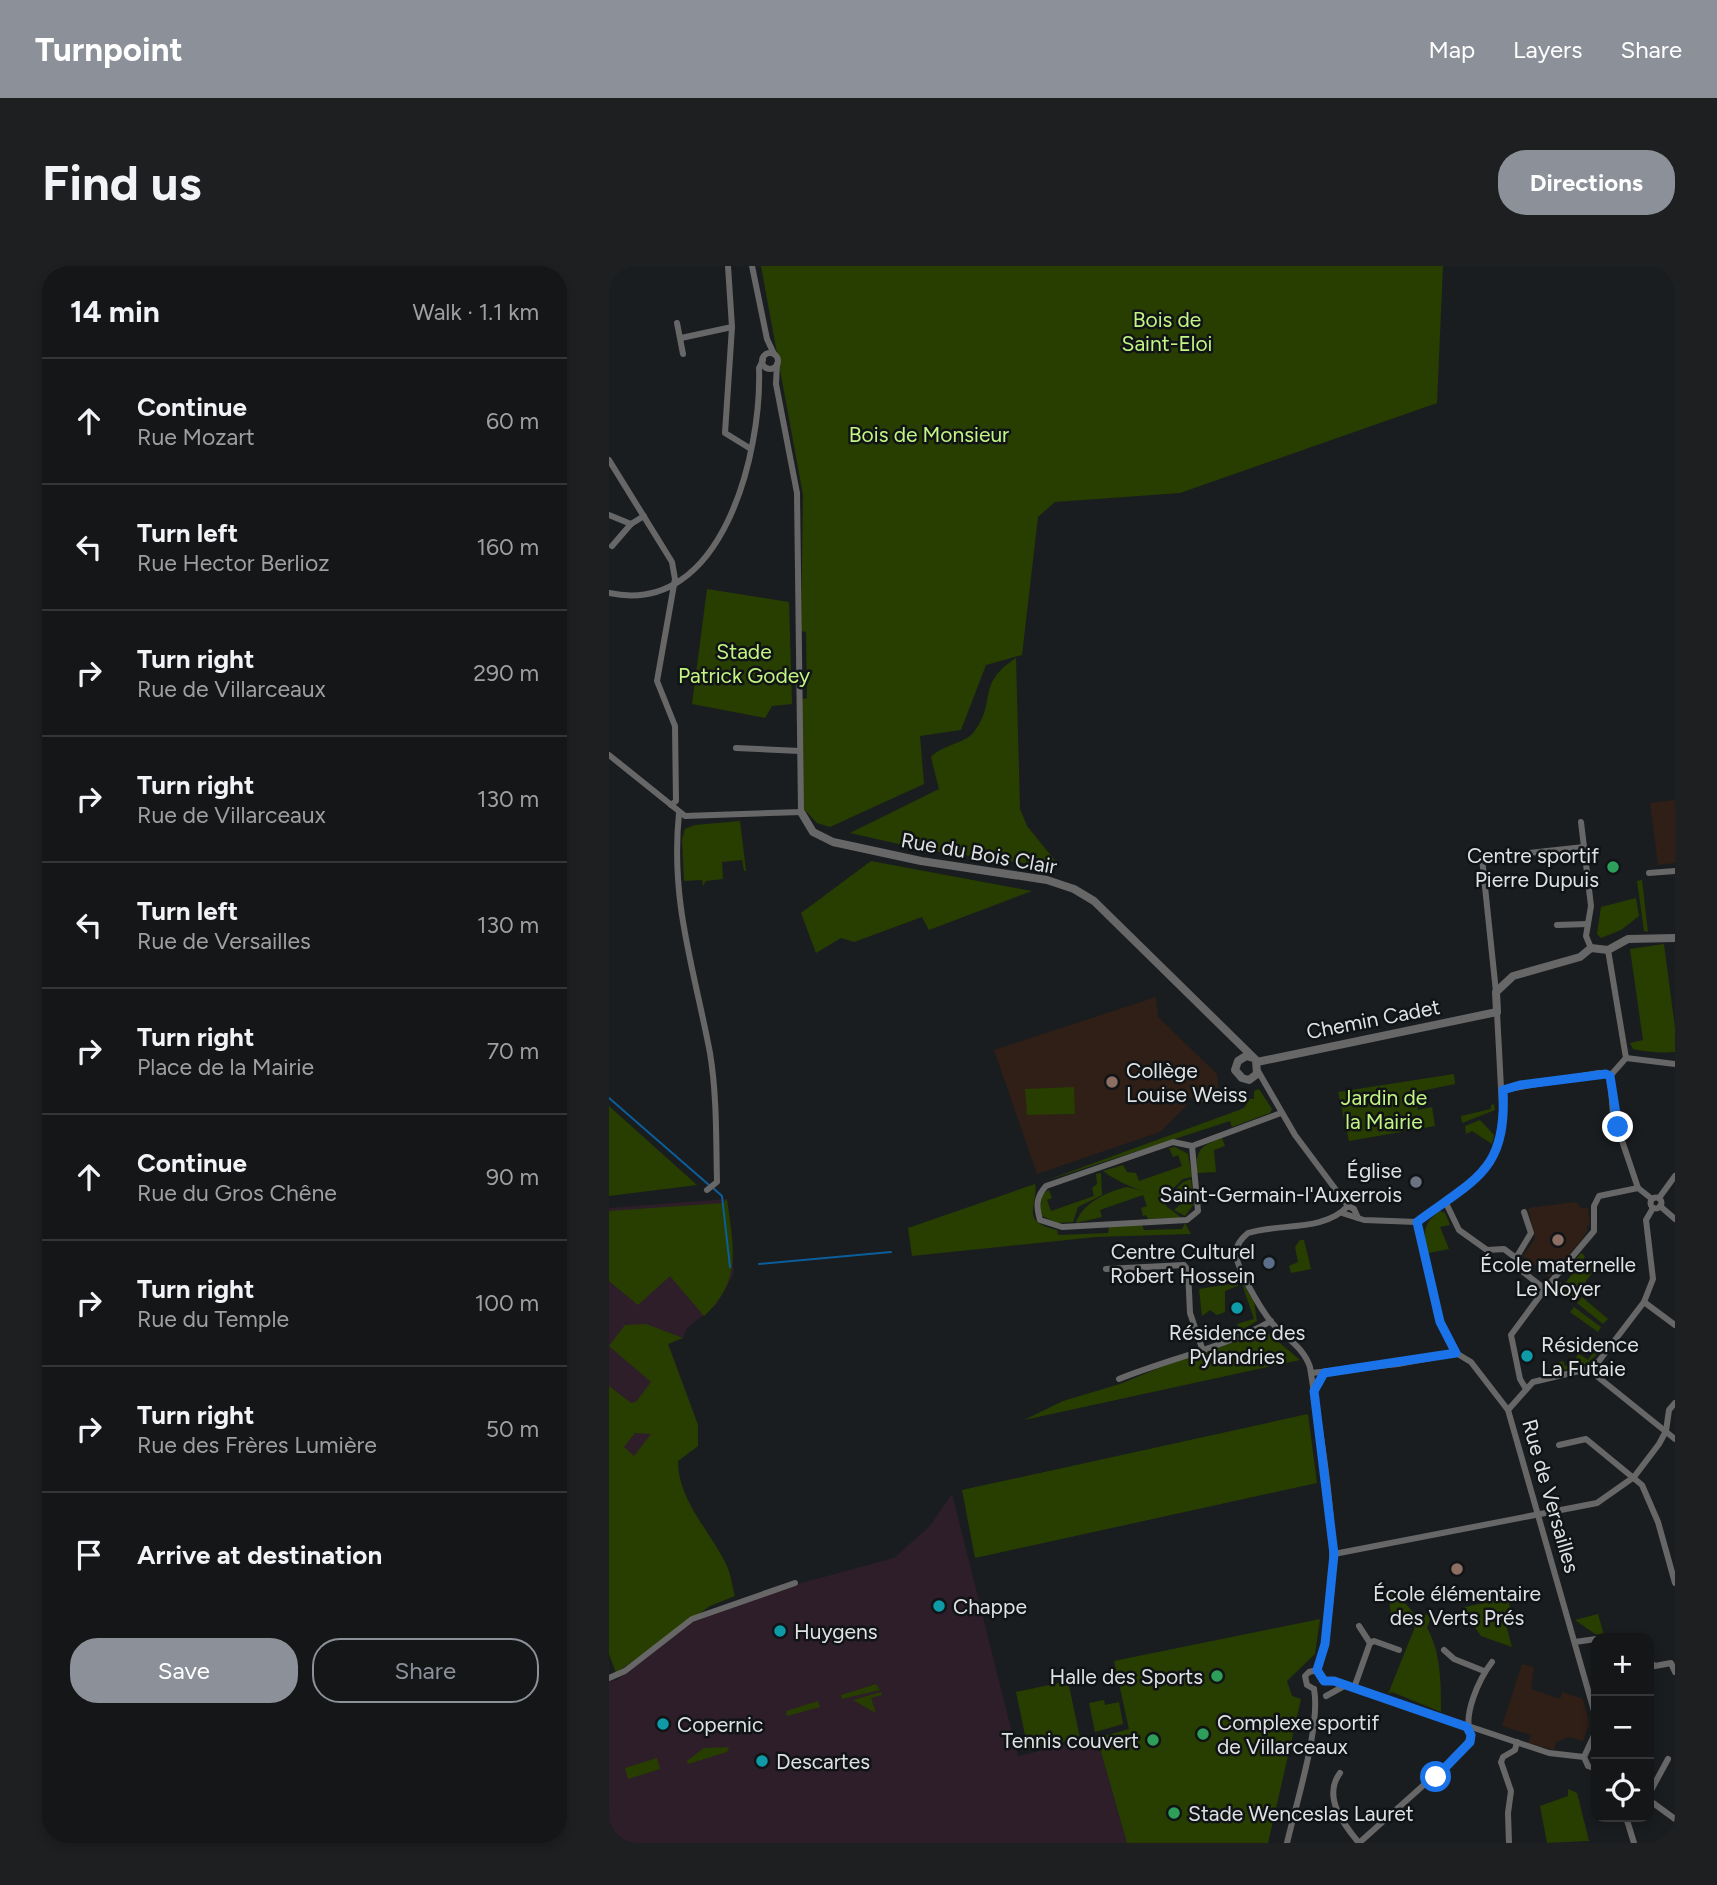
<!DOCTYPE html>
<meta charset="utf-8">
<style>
body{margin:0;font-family:Figtree,sans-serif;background:#1d1f20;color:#f1f3f6}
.controls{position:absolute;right:21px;bottom:21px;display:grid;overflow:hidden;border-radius:14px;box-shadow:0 4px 10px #0003}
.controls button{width:63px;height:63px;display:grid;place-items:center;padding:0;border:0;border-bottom:2px solid #333536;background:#141617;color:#f1f3f6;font:35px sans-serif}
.stop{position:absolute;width:21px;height:21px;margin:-16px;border:5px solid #1a73e8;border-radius:50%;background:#fff}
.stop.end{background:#1a73e8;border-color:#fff;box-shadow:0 2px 7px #0008}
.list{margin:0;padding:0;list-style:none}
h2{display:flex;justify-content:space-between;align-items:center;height:91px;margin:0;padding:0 28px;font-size:30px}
h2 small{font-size:23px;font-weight:400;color:#9d9fa1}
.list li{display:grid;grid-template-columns:46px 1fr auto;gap:21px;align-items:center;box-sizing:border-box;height:126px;padding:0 28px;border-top:2px solid #333536}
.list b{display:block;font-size:26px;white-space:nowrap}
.list p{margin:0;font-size:23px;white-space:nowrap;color:#9d9fa1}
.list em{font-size:23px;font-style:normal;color:#9d9fa1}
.actions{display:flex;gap:14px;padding:21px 28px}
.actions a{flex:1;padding:16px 0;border:2px solid #8c9099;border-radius:28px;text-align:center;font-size:24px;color:#8c9099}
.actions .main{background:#8c9099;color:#fff}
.icon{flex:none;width:38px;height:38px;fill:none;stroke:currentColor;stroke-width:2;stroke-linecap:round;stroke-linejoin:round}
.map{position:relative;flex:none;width:1066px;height:1577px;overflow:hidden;border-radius:28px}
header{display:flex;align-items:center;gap:42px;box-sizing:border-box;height:98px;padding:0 35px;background:#8c9099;color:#fff}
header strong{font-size:33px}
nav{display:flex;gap:38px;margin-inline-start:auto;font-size:24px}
.intro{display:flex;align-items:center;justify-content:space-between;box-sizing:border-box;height:168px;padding:0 42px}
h1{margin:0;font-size:49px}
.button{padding:18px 32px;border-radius:28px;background:#8c9099;color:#fff;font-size:24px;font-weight:700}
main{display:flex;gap:42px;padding:0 42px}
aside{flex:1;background:#141617;border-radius:28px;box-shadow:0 4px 10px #0003}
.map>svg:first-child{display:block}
</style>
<header>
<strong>Turnpoint</strong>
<nav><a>Map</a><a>Layers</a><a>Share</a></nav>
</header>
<div class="intro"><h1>Find us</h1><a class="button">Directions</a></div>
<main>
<aside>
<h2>14 min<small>Walk · 1.1 km</small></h2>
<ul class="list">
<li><svg class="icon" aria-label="ahead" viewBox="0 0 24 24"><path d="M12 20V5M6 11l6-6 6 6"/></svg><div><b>Continue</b><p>Rue Mozart</p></div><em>60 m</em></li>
<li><svg class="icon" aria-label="left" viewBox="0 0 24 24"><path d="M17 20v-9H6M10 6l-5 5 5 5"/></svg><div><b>Turn left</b><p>Rue Hector Berlioz</p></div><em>160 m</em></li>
<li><svg class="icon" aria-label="right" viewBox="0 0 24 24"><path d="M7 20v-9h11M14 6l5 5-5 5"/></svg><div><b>Turn right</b><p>Rue de Villarceaux</p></div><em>290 m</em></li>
<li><svg class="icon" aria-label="right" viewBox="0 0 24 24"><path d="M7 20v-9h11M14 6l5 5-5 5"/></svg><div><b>Turn right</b><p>Rue de Villarceaux</p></div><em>130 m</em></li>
<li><svg class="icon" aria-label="left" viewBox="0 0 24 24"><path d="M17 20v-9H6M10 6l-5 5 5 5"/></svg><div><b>Turn left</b><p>Rue de Versailles</p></div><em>130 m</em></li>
<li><svg class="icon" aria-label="right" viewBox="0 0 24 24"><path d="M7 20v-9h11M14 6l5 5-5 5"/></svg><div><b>Turn right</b><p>Place de la Mairie</p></div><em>70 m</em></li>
<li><svg class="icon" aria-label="ahead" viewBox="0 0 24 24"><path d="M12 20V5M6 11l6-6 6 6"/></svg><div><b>Continue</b><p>Rue du Gros Chêne</p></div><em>90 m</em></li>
<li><svg class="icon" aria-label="right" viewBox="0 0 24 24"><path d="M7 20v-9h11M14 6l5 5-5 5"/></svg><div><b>Turn right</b><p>Rue du Temple</p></div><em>100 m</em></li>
<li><svg class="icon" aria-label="right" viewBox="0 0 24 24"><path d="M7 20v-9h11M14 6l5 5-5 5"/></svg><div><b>Turn right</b><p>Rue des Frères Lumière</p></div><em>50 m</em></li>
<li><svg class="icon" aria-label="arrive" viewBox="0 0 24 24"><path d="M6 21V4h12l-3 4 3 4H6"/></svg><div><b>Arrive at destination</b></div></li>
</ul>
<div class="actions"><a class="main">Save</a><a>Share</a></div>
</aside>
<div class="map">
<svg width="1066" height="1577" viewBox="0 0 1066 1577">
<rect width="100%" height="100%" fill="#1a1d1f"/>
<!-- industrial -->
<g fill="#2d1e29">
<polygon points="118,933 125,1007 107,1039 78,1062 74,1072 59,1078 89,1159 89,1180 69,1195 69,1208 0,1197 0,942"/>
<polygon points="343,1228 409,1490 488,1472 518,1577 0,1577 0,1415 8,1414 85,1355 185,1319 285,1292 321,1260"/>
</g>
<!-- education -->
<g fill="#2f1f16">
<polygon points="1066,534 1066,597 1049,599 1041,537"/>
<polygon points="547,731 549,751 608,808 610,830 577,832 577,840 551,866 428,908 385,784"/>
<polygon points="967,936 972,942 979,942 981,959 978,960 978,966 972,975 940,1011 914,990 926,973 919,942"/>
<polygon points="913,1398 925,1401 922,1423 951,1433 953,1426 974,1433 980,1457 974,1475 960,1471 947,1476 945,1484 919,1477 922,1469 893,1460"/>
</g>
<!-- green -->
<g fill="#283e00" fill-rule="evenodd">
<polygon points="152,0 834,0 828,137 571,227 446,236 429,251 413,389 377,399 352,464 311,470 315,518 221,561 208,557 194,542 193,433 198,432 197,366 192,365 194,229"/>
<polygon points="98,323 180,336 183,438 163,440 156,452 83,438"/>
<path d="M407,392l4,151 7,17 30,37 -2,4 -130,-17 -75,-17 89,-44 -8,-32c11,-12 33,-13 43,-25 24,-32 1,-47 42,-74z"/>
<polygon points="131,555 137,605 135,605 133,594 113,596 114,613 97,615 94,620 93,614 75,615 73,573 76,563 86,559"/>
<polygon points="262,595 423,625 320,664 313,651 245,676 232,672 207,687 192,647"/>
<polygon points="1033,614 1039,666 1035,665 1028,615"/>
<polygon points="1027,632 1030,650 1012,664 992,672 988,668 992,641"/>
<path d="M1055,678l11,84v24c-16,1 -27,0 -42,-3l-3,-6 13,-3 -13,-91z"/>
<polygon points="845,808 846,818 807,826 809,844 823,841 826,860 740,875 729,826"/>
<polygon points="465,821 466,848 418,849 416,823"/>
<polygon points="628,823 625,827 587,838 586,832 610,830 610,825"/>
<polygon points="650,823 663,843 661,847 623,861 621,855 433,916 630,844 636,841 639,833 645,833 645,825"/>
<polygon points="885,838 886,844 853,857 852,850 882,843 882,839"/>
<polygon points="0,840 88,919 0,930"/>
<polygon points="871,854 885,869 883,878 863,865 857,868 856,860"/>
<path d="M613,872l3,8 -11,4 2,22 -19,1c-2,-24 4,-27 25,-35z"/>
<path d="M566,881l13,7 4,23 -9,2 -16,15c-19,2 -48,-11 -64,-23l20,-6 4,7 9,1 3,8 43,-15 -4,-11 -5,2 -4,-9z"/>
<polygon points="492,907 493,929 469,941 464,956 448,957 431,949 433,928 440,924 443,932 438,934 442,945 485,930 483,922 488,918 487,908"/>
<polygon points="582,913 585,938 576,950 565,944 574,936 570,928 564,926 574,916"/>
<path d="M426,918c4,22 -17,37 22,46l1,5 50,-2 1,-6 33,-2 2,5 38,-1 3,-6 6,11 -95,3 -184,19 -4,-28z"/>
<path d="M518,921l39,9v10l16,12 -34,1 -2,-4 -3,1 -2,-8 6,-2 -4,-11 -43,15 2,7 -26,6c5,-19 32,-32 51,-36z"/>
<path d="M118,933c6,48 16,81 -23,117l-34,-40 -32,29 -29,-24v-70l114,-8z"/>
<path d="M831,945l5,2 5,12 -10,2 9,22 -21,4c-6,-19 -5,-30 12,-42z"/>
<polygon points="691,974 695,974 702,1003 682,1007 680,1000 689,996 686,981"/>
<polygon points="972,987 976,990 974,994 986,1003 963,1034 946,1020 950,1014 954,1020 970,999 968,992"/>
<polygon points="633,1016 645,1036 648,1055 631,1065 628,1058 645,1053 633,1018 616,1025 616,1046 608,1049 601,1044 593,1050 590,1023"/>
<polygon points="973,1031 999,1053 994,1058 968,1037"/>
<polygon points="965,1041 992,1061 989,1066 961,1046"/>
<path d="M37,1058l37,14 -15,6 30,81v21l-20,15c0,39 32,70 48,103 5,10 6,22 9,32l-25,10 -94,67 -7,-19v-268l22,17 5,-1 15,-20 -42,-36 16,-21zM26,1167l16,1 -17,22 -10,-9z"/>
<polygon points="659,1067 691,1094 415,1154 454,1135 511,1118 584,1088"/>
<polygon points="991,1073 995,1081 978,1098 952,1105 950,1096 954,1095 956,1100 965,1098 969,1087 979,1094 986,1084 983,1080 984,1075"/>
<polygon points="699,1148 708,1217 366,1292 353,1224"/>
<path d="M779,1322h4l25,29 15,-4 -5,15c14,24 14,55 14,84l-49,-20 -4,2 27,-67 -24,-12z"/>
<polygon points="898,1332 901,1340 896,1355 903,1381 872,1370 854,1344 856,1341"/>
<polygon points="989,1348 995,1369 986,1368 966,1354"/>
<polygon points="711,1353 706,1388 678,1415 683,1430 692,1433 659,1577 518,1577 488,1472 520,1463 505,1395"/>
<polygon points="459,1415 471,1472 419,1483 407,1426"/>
<polygon points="267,1418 271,1424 233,1433 232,1429"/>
<polygon points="272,1426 273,1429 262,1432 267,1447 244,1434"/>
<polygon points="495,1434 496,1439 510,1436 514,1458 486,1466 480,1437"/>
<polygon points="209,1435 211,1441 178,1450 177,1445"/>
<polygon points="120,1481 118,1486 79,1498 78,1495 95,1482"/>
<polygon points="48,1492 51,1503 19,1513 16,1502"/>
<polygon points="959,1523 968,1527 980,1575 938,1577 931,1540 959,1530"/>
</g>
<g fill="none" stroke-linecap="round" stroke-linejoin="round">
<!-- stream -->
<g stroke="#0b5e9c" stroke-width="2">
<polyline points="0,832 100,919"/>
<polyline points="104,922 113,930 121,1001"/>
<polyline points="150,998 282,986"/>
</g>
<!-- minor -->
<g stroke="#676768" stroke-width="6">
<polyline points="119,0 123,61 116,167 142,183"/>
<polyline points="143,0 158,73 165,88"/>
<polyline points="68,57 74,88"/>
<polyline points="72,72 123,61"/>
<circle cx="161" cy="95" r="8"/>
<polyline points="0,194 63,296 66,313 48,415 66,460 67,535 62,539"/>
<polyline points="0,249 22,258"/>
<polyline points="3,280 22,258 35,250"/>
<path d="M0,327c114,25 153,-142 150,-225l4,-8"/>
<polyline points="127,482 191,485"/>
<polyline points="0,489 76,550 192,546 188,227 167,118 168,98"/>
<path d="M70,547c-9,89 15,155 31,240 7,42 6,87 7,129l-10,8"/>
<polyline points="972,556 982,640 977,670 982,682"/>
<polyline points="1040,607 1066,605"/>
<polyline points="948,659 979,658"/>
<polyline points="999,684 1017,792"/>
<polyline points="887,726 873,592 975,581"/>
<polyline points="649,805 686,869 739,940 745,943 749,952"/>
<polyline points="1001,810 1004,848 1029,922 1043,933"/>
<polyline points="894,824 990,807 1001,810 1017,792 1066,798"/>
<path d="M583,880l6,65 -11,9 -125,7 -22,-7c-4,-14 -4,-23 6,-34l127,-44 19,4 89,-33"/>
<circle cx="1047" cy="937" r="5.5"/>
<polyline points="1050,932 1066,910"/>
<polyline points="836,935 850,964 878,984 895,983 907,992 914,1006 936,1023"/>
<polyline points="1051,940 1066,953"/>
<polyline points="733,947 755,954 808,956 869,910 883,894 894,860 888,746"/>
<polyline points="808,956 833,1061 847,1087 862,1096 899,1144 987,1452"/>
<polyline points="907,992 922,967 915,946"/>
<polyline points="497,1003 575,999 579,1004 581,1047 593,1082"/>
<polyline points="1035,1036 1066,1059"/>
<polyline points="979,1103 1066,1173"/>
<polyline points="702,1107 789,1098 847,1087"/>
<path d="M510,1113c50,-20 106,-32 152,-58"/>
<polyline points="917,1123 911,1113 902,1069 936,1023 985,965 985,940 990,930 1029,922"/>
<polyline points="899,1144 924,1116 979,1103 990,1095 1035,1036 1044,1013 1037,954 1044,942"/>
<polyline points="950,1179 977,1173 1033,1219 1049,1256 1066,1317"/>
<polyline points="725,1288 988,1237 1025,1211 1050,1178 1057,1165 1060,1144 1066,1137"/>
<polyline points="750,1360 761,1377"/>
<polyline points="966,1376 987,1373"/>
<polyline points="835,1384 845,1393 875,1405"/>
<polyline points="1040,1396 1046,1400 1062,1397 1066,1406"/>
<path d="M708,1404c31,-98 8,-204 -7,-303 -7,-21 -24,-28 -38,-44 -10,-12 -38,-58 -36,-72 1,-8 6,-13 12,-18 31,-10 76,-1 100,-27"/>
<polyline points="0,1412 16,1405 83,1353 186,1317"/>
<polyline points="715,1415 725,1415 940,1487 975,1491"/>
<polyline points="745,1422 761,1377 765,1375 790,1384"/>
<polyline points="705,1423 698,1419 696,1410 700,1406 708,1404"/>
<polyline points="717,1430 737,1419"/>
<polyline points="987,1465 975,1491 979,1500 987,1503"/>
<path d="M731,1507c-18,24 4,52 19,70"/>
<polyline points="1040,1528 1059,1493"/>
<polyline points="1040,1534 1066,1553"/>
<polyline points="1017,1551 1025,1577"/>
<path d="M678,1577c9,-39 34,-118 27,-154"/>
<path d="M750,1577l106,-95 6,-13c-9,-19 8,-56 21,-73"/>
<polyline points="900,1577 899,1547 902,1525 892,1496 894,1491 906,1484 908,1476"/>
</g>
<!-- tertiary -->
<g stroke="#676768" stroke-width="8">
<polyline points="192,546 204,566 224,576 312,595 438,614 465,623 485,635 647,794 648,808 640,814 633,812 626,804 629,795 637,790 644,792"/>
<polyline points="648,796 888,746 887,726 904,710 971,691 982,682 999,684 1019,673 1066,672"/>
</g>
</g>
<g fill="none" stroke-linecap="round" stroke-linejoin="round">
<!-- route -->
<path stroke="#1a73e8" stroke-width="9" d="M827,1511l34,-35 1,-7 -4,-8 -133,-46h-10l-7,-11 8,-26 9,-90 -20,-163 10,-18 132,-20 -16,-31 -23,-100c59,-44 90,-51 86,-132l17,-5 86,-11 4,2 8,51"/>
</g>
<!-- markers -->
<g fill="#2e9e5b" stroke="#111416" stroke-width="2.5">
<circle cx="1004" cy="601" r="7"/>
<circle cx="608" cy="1410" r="7"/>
<circle cx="594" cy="1468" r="7"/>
<circle cx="544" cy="1474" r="7"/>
<circle cx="565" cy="1547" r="7"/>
</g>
<g fill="#8d6e63" stroke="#111416" stroke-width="2.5">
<circle cx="503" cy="816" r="7"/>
<circle cx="949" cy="974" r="7"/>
<circle cx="848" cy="1303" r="7"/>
</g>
<circle fill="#6b7280" stroke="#111416" stroke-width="2.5" cx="807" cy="916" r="7"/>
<circle fill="#5c6f8a" stroke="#111416" stroke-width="2.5" cx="660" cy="997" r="7"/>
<g fill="#0f9aa8" stroke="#111416" stroke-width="2.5">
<circle cx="628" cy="1042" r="7"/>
<circle cx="918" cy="1090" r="7"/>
<circle cx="330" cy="1340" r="7"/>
<circle cx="171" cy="1365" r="7"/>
<circle cx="54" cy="1458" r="7"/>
<circle cx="153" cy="1495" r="7"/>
</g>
<g text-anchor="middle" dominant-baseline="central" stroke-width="5" stroke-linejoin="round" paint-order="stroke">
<!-- park labels -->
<g font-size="21" fill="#c3f583" stroke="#111416">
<text x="558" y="53">Bois de<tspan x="558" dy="24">Saint-Eloi</tspan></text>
<text x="320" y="168">Bois de Monsieur</text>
<text x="135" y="385">Stade<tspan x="135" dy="24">Patrick Godey</tspan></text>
<text x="775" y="831">Jardin de<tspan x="775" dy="24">la Mairie</tspan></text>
</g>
<!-- street labels -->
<g font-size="21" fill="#dfe1e2" stroke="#111416">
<text transform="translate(370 587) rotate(10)">Rue du Bois Clair</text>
<text transform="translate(764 753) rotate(-11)">Chemin Cadet</text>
<text transform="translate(942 1230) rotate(74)">Rue de Versailles</text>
</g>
<!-- poi labels -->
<g font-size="21" fill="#dfe1e2" stroke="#111416" text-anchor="start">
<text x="990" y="589" text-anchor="end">Centre sportif<tspan x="990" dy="24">Pierre Dupuis</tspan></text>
<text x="517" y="804">Collège<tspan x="517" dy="24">Louise Weiss</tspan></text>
<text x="793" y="904" text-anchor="end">Église<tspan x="793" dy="24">Saint-Germain-l'Auxerrois</tspan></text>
<text x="646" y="985" text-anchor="end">Centre Culturel<tspan x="646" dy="24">Robert Hossein</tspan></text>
<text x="949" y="998" text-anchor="middle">École maternelle<tspan x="949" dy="24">Le Noyer</tspan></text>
<text x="628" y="1066" text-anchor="middle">Résidence des<tspan x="628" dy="24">Pylandries</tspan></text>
<text x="932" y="1078">Résidence<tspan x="932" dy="24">La Futaie</tspan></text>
<text x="848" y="1327" text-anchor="middle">École élémentaire<tspan x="848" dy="24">des Verts Prés</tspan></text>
<text x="344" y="1340">Chappe</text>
<text x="185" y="1365">Huygens</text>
<text x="594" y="1410" text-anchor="end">Halle des Sports</text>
<text x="608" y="1456">Complexe sportif<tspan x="608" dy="24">de Villarceaux</tspan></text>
<text x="68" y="1458">Copernic</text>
<text x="530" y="1474" text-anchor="end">Tennis couvert</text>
<text x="167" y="1495">Descartes</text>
<text x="579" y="1547">Stade Wenceslas Lauret</text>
</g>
</g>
</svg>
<div class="controls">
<button>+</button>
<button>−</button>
<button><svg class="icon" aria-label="locate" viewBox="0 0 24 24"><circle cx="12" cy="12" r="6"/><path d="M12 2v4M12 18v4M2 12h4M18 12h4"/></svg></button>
</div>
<div class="stop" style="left:827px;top:1511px"></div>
<div class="stop end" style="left:1009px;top:861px"></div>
</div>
</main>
